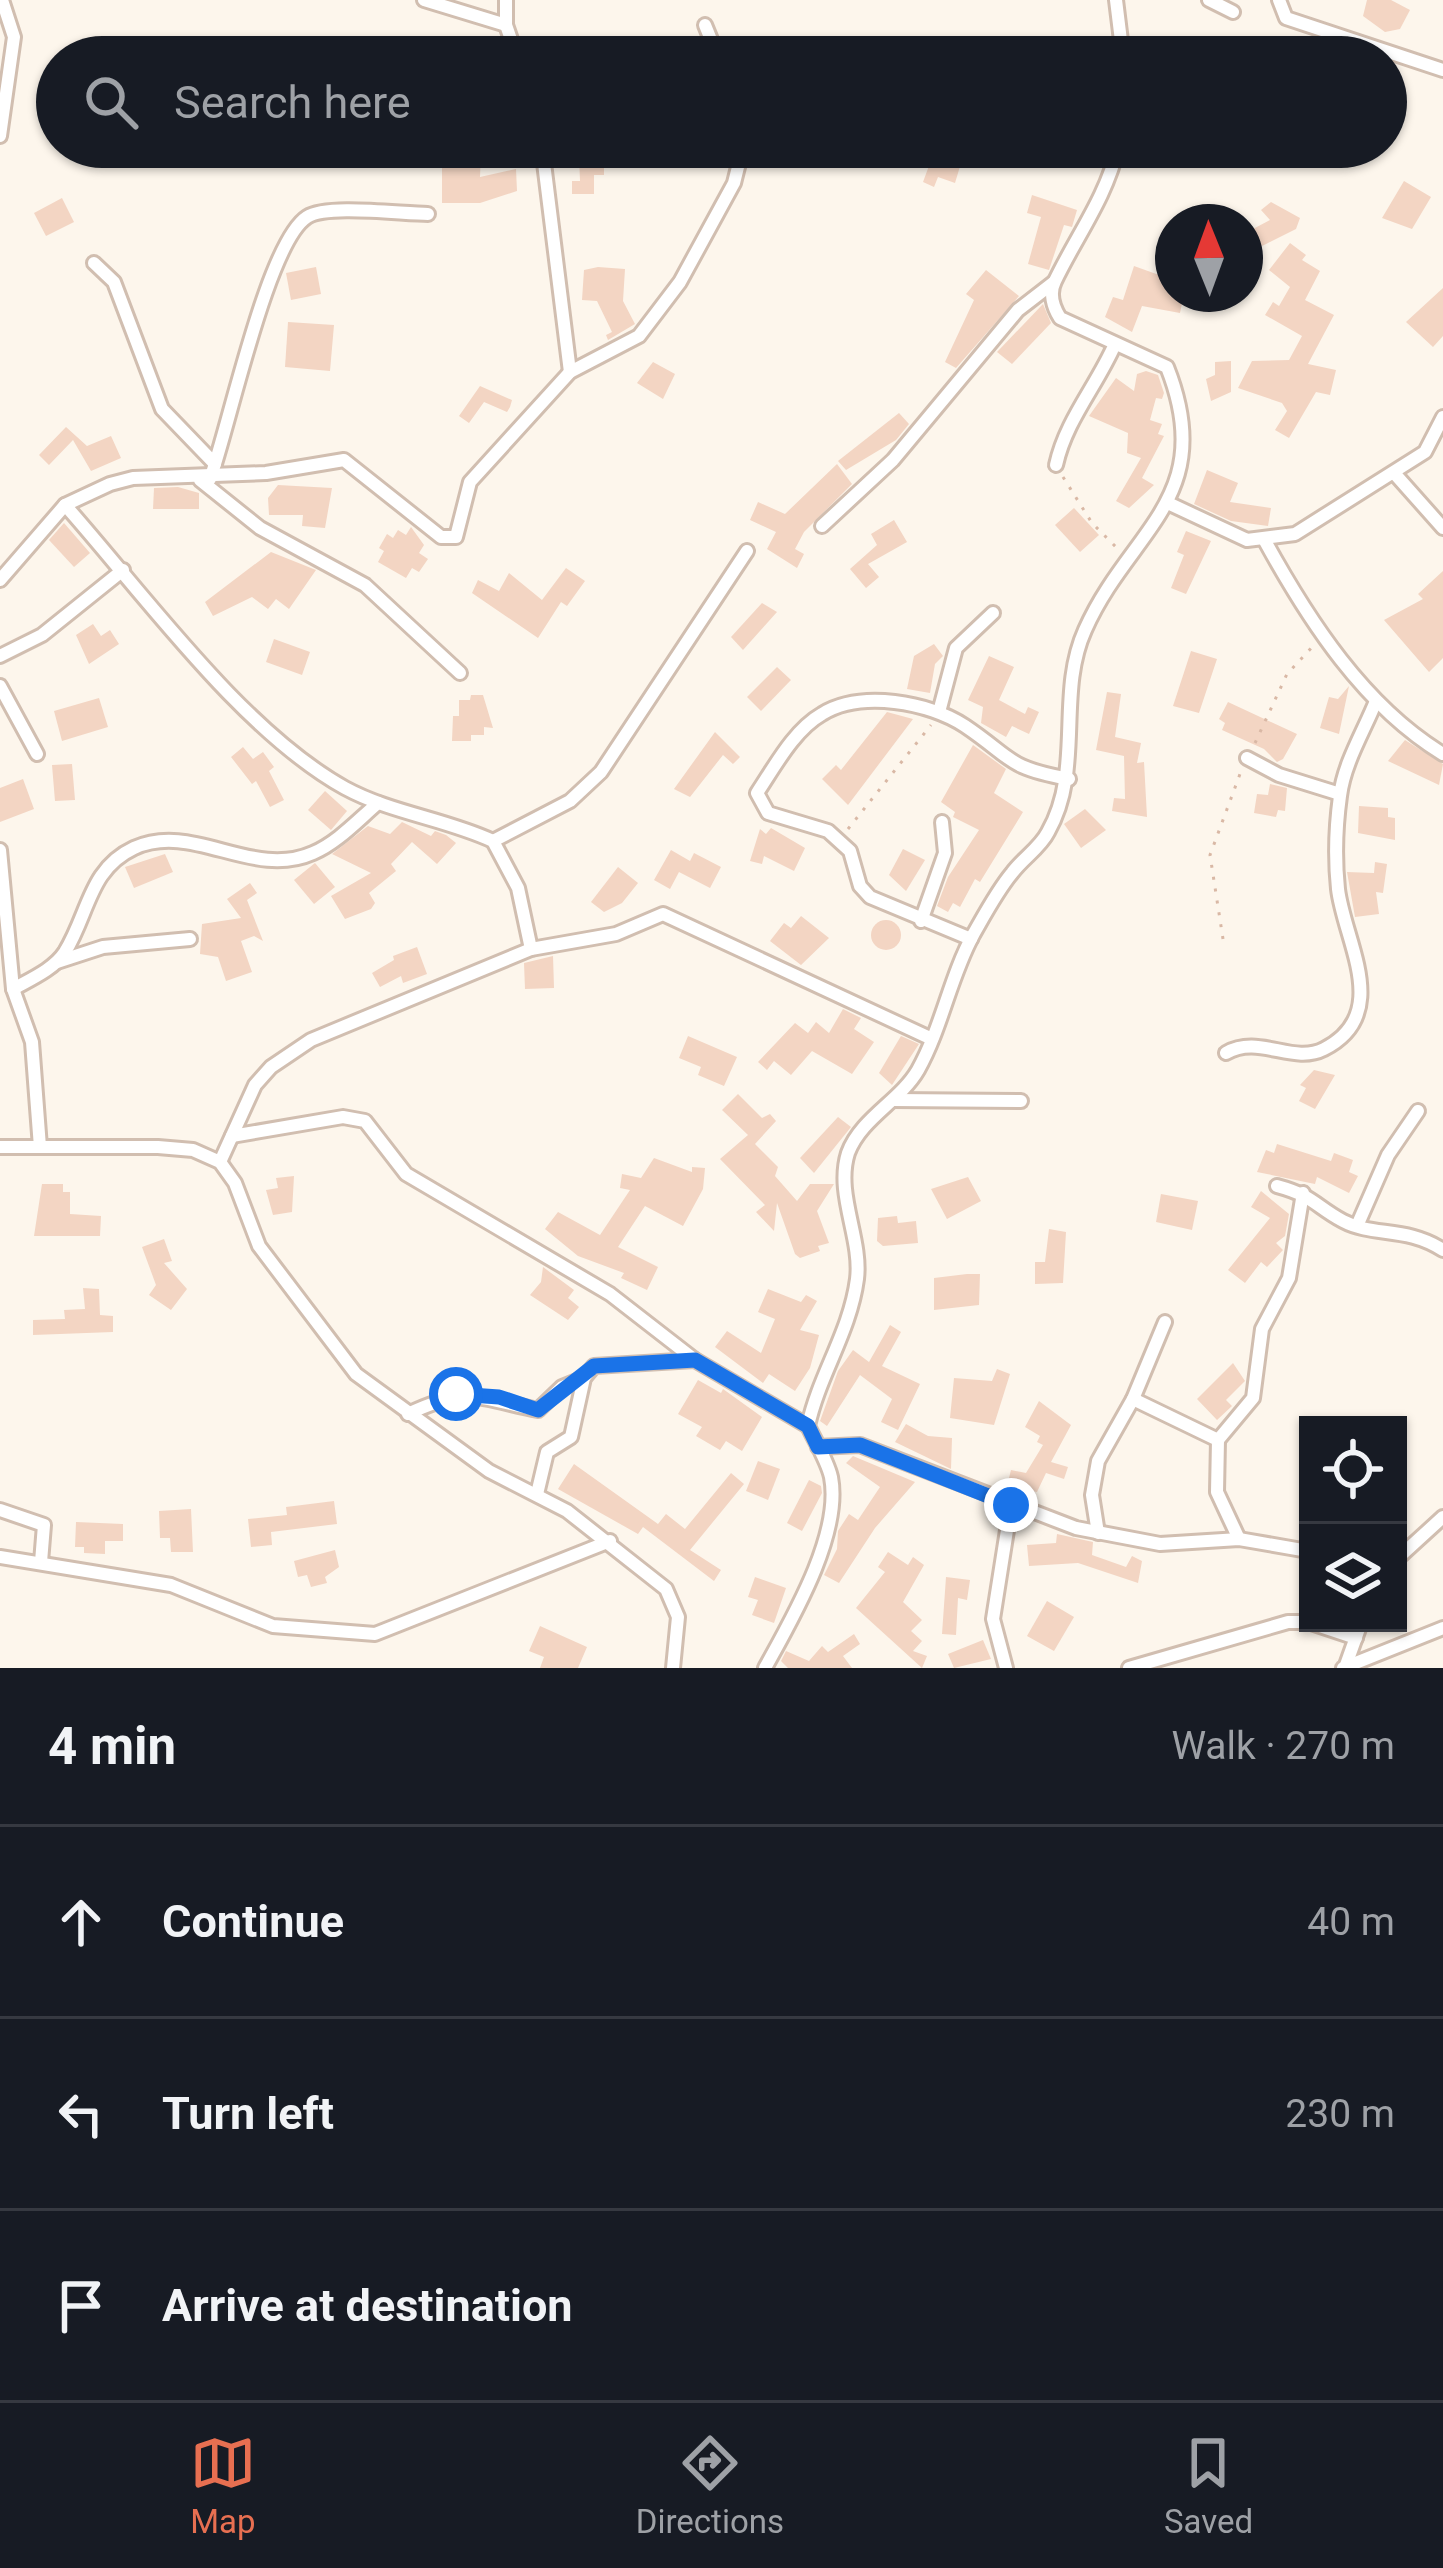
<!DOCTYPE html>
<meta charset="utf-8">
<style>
body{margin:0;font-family:Roboto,sans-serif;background:#20242c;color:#f1f3f6}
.controls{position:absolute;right:36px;bottom:36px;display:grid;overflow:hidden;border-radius:0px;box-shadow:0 3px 9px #0004}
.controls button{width:108px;height:108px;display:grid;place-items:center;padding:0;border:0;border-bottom:3px solid #363941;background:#171b24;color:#f1f3f6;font:60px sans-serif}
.compass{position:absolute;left:1155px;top:204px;width:108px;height:108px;border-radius:50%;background:#171b24;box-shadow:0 3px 9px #0004;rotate:359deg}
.stop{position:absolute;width:36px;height:36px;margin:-27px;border:9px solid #1a73e8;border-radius:50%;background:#fff}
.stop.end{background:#1a73e8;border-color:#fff;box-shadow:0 3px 12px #0008}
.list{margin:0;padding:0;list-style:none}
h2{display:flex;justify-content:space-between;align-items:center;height:156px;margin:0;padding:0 48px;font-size:51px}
h2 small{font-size:39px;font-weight:400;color:#9ea1a6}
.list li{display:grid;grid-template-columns:78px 1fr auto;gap:36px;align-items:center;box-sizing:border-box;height:192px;padding:0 48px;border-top:3px solid #363941}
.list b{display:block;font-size:45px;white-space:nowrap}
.list em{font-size:39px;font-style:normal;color:#9ea1a6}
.icon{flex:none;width:66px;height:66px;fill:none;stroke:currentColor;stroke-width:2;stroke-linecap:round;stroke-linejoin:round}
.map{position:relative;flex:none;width:1443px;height:1668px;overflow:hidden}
.search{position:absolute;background:#171b24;box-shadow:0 3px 9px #0004;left:36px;right:36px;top:36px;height:132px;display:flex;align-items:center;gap:30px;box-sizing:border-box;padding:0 42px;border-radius:66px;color:#9ea1a6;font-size:45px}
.sheet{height:732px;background:#171b24}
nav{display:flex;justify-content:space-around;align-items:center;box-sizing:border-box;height:168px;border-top:3px solid #363941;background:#171b24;font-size:33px;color:#9ea1a6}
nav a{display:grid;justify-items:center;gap:6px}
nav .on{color:#e76f51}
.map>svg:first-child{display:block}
</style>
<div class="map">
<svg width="1443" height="1668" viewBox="0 0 1443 1668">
<rect width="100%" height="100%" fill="#fdf6ec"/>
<!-- building -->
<g fill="#f3d5c3">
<polygon points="1367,0 1391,0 1410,10 1400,29 1385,32 1363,16"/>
<polygon points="442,147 481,152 480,177 516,169 517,191 480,203 442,203"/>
<polygon points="604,154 604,175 594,175 594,194 572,194 572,181 580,181 579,155"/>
<polygon points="933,155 961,163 955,183 938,177 934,187 923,182"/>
<polygon points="1404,181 1431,197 1412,229 1382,218"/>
<polygon points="1032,195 1077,210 1072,227 1064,225 1049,270 1028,264 1041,217 1027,213"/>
<polygon points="62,198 74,222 46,236 34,213"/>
<polygon points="1271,202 1300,218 1296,229 1262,246 1253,229 1270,220 1261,210"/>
<polygon points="1290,243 1306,255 1302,260 1320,271 1305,300 1334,315 1308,364 1336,370 1330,395 1316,392 1289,438 1275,430 1287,411 1282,403 1238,388 1252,361 1289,360 1302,336 1265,315 1273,302 1279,306 1290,287 1269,270"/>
<polygon points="1134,266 1173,280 1173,294 1184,294 1180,313 1142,306 1132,332 1105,317 1113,297 1123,300"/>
<polygon points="316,267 321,294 291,300 286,273"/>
<polygon points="598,267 625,269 623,301 635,324 608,340 606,335 612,332 597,301 582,300 584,270"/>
<polygon points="986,270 1019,296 956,368 945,362 974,300 966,294"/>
<polygon points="1443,288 1443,336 1433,347 1406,322"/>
<polygon points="1043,304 1051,323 1012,364 997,352"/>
<polygon points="288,322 334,325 330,371 285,367"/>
<polygon points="1231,361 1231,392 1211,401 1206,379 1215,375 1215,362"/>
<polygon points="653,362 675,374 663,399 637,383"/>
<polygon points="1146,371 1158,375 1164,393 1162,399 1156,398 1150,420 1162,424 1158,434 1164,436 1142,478 1154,485 1129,508 1116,501 1141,458 1127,453 1128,433 1089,416 1116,378 1134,391 1137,374"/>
<polygon points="480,386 512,400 510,407 507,412 484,402 469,423 459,416"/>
<polygon points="899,413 909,424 896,440 846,470 838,461"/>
<polygon points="66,427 87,446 111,436 121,458 91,471 73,440 49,465 39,455"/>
<polygon points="837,464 852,484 804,532 795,549 804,554 797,568 767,549 776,532 750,520 758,502 785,514"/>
<polygon points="1207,470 1238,483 1230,502 1271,508 1268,526 1231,521 1194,504"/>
<polygon points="278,485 332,488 325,528 302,526 303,515 269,515 268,498"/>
<polygon points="178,487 199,493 199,509 153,509 154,488"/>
<polygon points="1074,508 1099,535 1080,552 1055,525"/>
<polygon points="894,520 907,542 868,564 879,577 866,588 850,569 877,545 871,534"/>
<polygon points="64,523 90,553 74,567 49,540"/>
<polygon points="411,527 424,545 419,553 428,559 419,572 412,568 406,578 378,562 384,551 379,548 387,534 393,538 398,530 406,535"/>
<polygon points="1186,531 1211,541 1186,594 1171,588 1184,555 1177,552"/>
<polygon points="271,552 316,570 289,609 276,599 268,609 252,597 213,616 205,602"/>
<polygon points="566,568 585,581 567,606 561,602 538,638 472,593 478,580 499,591 509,573 542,600"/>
<polygon points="1443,571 1443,658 1429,672 1384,620 1423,599 1418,594"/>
<polygon points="762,603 777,612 743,650 731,637"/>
<polygon points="93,624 101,636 110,630 119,644 89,664 76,635"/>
<polygon points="274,639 310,652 302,675 266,662"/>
<polygon points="934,644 943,656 935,664 930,693 907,689 914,656"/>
<polygon points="1191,651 1217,659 1199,713 1173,706"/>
<polygon points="989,656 1014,667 999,700 1025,714 1028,707 1039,712 1029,734 1012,726 1006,737 981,723 983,707 968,700"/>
<polygon points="777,667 791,680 761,711 747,697"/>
<polygon points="1349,686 1339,734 1320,728 1329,697 1338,699"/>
<polygon points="1107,692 1121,694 1115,737 1141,743 1137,763 1144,762 1147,817 1112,811 1114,798 1125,799 1124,756 1096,750"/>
<polygon points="471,695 483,695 493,728 484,727 484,735 471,735 471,741 452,741 453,716 459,716 459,700 470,700"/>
<polygon points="99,698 108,727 62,741 54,711"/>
<polygon points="1228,702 1297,734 1283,759 1277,762 1264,749 1222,730 1225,723 1219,719"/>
<polygon points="887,712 913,719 848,805 822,779 836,765 841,770"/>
<polygon points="715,732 740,757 733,764 723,755 690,797 674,789"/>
<polygon points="1405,740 1443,764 1439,785 1388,761"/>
<polygon points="973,745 1006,769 994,793 1023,812 980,882 975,879 960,907 953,903 948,912 937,906 948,877 979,830 953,817 955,812 941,802"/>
<polygon points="243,747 253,759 263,752 274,767 269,771 284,800 270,807 256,781 252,784 231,757"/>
<polygon points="72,764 75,800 55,801 52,765"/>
<polygon points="23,779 34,809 0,822 0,788"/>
<polygon points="1270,784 1287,788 1285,811 1278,810 1276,817 1254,813 1257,794 1268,795"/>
<polygon points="325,791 347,811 331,830 308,810"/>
<polygon points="1359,806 1388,808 1388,817 1395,818 1395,840 1358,833"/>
<polygon points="1085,809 1106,830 1081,848 1064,824"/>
<polygon points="402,822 431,836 435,831 446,835 456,843 437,864 412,842 391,864 396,871 369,893 375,903 371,909 345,919 331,896 371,873 332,854 368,826 390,834"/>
<polygon points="771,828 805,848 794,871 764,856 762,864 750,861 760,829 766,834"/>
<polygon points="903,849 925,860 906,891 889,875"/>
<polygon points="671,850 690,861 694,853 721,867 710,888 679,872 670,889 654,880"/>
<polygon points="165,854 173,872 134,888 125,867"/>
<polygon points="1375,862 1387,864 1383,893 1376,892 1379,914 1355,917 1347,872 1374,873"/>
<polygon points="315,863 335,887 314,904 294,880"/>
<polygon points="618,867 638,883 622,903 604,912 591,902"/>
<polygon points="250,883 257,893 247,900 263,941 254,936 241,941 252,972 226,981 218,957 200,954 202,924 241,918 227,899"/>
<polygon points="801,916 829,938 801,965 770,941 784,923 791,928"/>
<circle cx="886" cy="935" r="15"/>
<polygon points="417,947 427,974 403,983 401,976 380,987 372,973 394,960 393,956"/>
<polygon points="553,956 554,988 525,989 524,963"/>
<polygon points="843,1009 861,1018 854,1029 874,1042 852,1074 812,1051 791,1075 774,1061 767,1070 758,1062 795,1023 808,1033 816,1022 829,1033"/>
<polygon points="688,1036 737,1057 724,1086 698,1075 701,1067 679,1058"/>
<polygon points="901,1036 919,1044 892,1085 879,1073"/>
<polygon points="1314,1070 1335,1075 1315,1109 1299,1101 1306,1088 1300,1085"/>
<polygon points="738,1094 762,1118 770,1114 776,1121 755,1144 778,1167 775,1176 797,1201 810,1184 834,1184 817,1211 829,1243 818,1246 820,1251 800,1258 795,1254 777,1203 774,1231 756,1212 765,1205 720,1159 748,1135 722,1110"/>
<polygon points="838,1117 851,1127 814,1173 800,1158"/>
<polygon points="1277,1144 1331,1161 1334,1153 1353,1160 1349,1172 1358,1176 1349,1193 1317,1177 1315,1184 1257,1172 1266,1150 1274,1153"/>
<polygon points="654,1158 692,1172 692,1167 705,1168 703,1189 683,1226 645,1206 618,1247 658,1267 647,1290 621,1278 624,1273 578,1256 545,1229 558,1212 600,1235 630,1190 620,1188 622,1174 641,1178"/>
<polygon points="294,1176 292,1212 273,1215 266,1190 278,1188 276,1178"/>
<polygon points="968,1177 981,1201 947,1219 931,1189"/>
<polygon points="42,1184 63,1184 63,1192 70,1192 70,1214 101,1216 100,1236 34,1236"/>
<polygon points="1261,1191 1289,1214 1285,1236 1276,1243 1283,1250 1267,1267 1261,1262 1245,1283 1228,1270 1270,1218 1251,1207"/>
<polygon points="1161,1194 1198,1201 1192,1230 1156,1222"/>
<polygon points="897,1216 898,1223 916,1221 918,1243 883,1246 877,1241 878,1218"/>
<polygon points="1049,1229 1066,1232 1063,1283 1035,1284 1035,1262 1045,1262"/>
<polygon points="164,1239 172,1261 164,1263 187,1289 171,1310 149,1295 156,1285 142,1247"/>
<polygon points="543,1267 574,1290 568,1298 579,1307 568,1320 530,1295 541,1282"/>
<polygon points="967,1274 980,1274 979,1305 934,1310 934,1278"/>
<polygon points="83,1288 99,1289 100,1315 113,1316 113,1332 33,1335 33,1320 65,1319 64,1310 85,1309"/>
<polygon points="768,1289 801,1302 806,1295 817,1301 800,1330 819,1335 810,1368 795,1391 769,1374 763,1383 715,1347 727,1331 761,1353 775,1319 758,1312"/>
<polygon points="890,1325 901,1332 882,1366 920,1384 898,1430 881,1422 892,1399 860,1375 827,1426 820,1421 838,1371 853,1350 869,1362"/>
<polygon points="1233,1363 1245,1381 1226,1400 1232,1406 1217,1420 1197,1399"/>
<polygon points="997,1369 1010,1374 994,1425 950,1418 954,1378 992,1381"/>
<polygon points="698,1380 721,1393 723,1389 762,1417 742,1451 726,1441 720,1450 696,1436 702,1427 678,1414"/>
<polygon points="1039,1401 1071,1425 1051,1462 1068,1467 1064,1479 1046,1473 1037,1492 1007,1486 1011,1470 1026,1473 1043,1445 1037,1442 1040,1436 1025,1427"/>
<polygon points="906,1424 928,1436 952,1438 951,1469 895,1442"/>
<polygon points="853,1456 915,1482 875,1528 839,1583 824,1575 837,1549 838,1531 849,1514 858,1520 880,1487 846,1463"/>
<polygon points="758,1461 780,1469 768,1500 746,1491"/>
<polygon points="574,1464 658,1524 666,1514 685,1529 731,1473 744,1484 690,1550 721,1570 714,1581 643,1527 638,1534 558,1489"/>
<polygon points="809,1480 821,1486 822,1493 802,1531 787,1523"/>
<polygon points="334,1501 337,1524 271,1532 272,1545 251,1547 248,1519 287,1515 286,1507"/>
<polygon points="191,1509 193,1552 171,1552 170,1538 160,1538 159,1511"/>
<polygon points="76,1522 123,1524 123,1541 105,1541 105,1554 84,1553 84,1547 75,1547"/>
<polygon points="1057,1534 1093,1542 1092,1555 1126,1567 1132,1556 1142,1561 1138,1583 1078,1563 1029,1566 1027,1545 1056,1543"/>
<polygon points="335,1550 339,1567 325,1577 327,1583 311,1587 307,1575 298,1577 294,1561"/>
<polygon points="888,1552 908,1565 913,1557 924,1565 903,1602 922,1620 911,1631 922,1641 913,1651 927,1656 922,1668 856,1608 885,1572 878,1567"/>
<polygon points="755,1577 786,1588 774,1623 752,1615 758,1600 748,1597"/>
<polygon points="946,1577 970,1580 967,1600 958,1598 956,1635 942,1634"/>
<polygon points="1047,1601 1074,1617 1054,1651 1027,1636"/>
<polygon points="540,1626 587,1647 578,1668 540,1668 544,1657 529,1651"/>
<polygon points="854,1634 860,1644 843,1656 852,1668 788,1668 781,1661 786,1651 809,1661 822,1646 828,1652"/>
<polygon points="983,1640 991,1659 954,1668 948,1654"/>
</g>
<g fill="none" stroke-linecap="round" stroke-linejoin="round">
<defs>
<g id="minor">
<polyline points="424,0 506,25"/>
<polyline points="506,0 506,25 517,57"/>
<polyline points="1116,0 1123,57"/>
<polyline points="1209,0 1233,12"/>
<polyline points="1279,0 1286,18 1443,70"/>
<polyline points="705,25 718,57"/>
<polyline points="0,136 14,37 2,0"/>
<polyline points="542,147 570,372"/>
<polyline points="94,263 114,282 162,409 215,464"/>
<path d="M1056,465c10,-45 40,-78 59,-121"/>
<polyline points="1395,474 1443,528"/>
<path d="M210,479c19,-51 57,-236 97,-262 20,-13 95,-3 121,-3"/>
<polyline points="200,480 260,528 365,585 460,673"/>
<polyline points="1170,504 1247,540 1295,534 1425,452 1443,417"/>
<path d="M65,505c79,89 177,226 280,283 46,25 101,31 148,53l25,47 13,61"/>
<polyline points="822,526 893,460 1018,310 1053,283"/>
<path d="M1265,541c44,80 99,165 178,213"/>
<polyline points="0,580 65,505 110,484 133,478 266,473 344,460 441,537 456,537 470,482 570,372 639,336 680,282 734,183 743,147"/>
<polyline points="0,656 42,635 123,570"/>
<polyline points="0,686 37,754"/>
<polyline points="939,712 956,648 993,613"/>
<polyline points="1247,758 1279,775 1340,794"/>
<polyline points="493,841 570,801 601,772 747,551"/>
<polyline points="0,850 13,989 32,1042 40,1147"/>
<polyline points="921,921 945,853 942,822"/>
<path d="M971,939l-101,-42 -10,-11 -10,-35 -22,-20 -60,-18 -11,-20c18,-27 37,-63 65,-79 39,-24 107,-12 143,12 49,33 40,41 104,53"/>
<polyline points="57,962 103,947 190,939"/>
<path d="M13,989c18,-10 41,-20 52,-37 24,-39 24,-83 69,-104 59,-27 118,32 179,5 24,-10 45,-33 65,-50"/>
<path d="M1226,1053c33,-19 67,12 98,-4 69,-35 20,-108 14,-160 -3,-29 -2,-64 2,-93 4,-33 24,-65 36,-95"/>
<polyline points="893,1100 1021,1101"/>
<polyline points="232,1136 343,1117 365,1121 406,1174 610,1294 695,1360 808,1426"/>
<polyline points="0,1147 158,1147 193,1150 220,1162 235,1183 259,1246 356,1374 489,1471 567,1511 666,1589 678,1617 673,1668"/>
<polyline points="220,1162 255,1085 271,1067 311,1040 531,949 616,934 663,914 932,1039"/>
<path d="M1277,1186c37,10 38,20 66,35 30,16 63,5 100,29"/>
<polyline points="1357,1226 1388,1155 1418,1111"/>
<polyline points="1133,1399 1218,1440 1217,1492 1239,1539"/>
<path d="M408,1414c58,-28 71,-16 130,-4l24,-23 22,-9"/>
<polyline points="1218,1440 1253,1398 1262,1329 1289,1278 1303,1193"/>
<polyline points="818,1447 860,1445 1076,1528 1160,1544 1239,1539 1308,1551"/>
<polyline points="537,1494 547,1452 571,1437 584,1378 594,1366 695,1360"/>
<polyline points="0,1510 44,1525 41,1562"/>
<polyline points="1098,1533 1092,1495 1098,1461 1133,1399 1165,1322"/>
<polyline points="0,1557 171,1585 273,1626 375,1634 610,1541"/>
<polyline points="1398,1558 1443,1517"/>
<polyline points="1311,1623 1356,1638"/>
<polyline points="1346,1665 1361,1623"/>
<path d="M765,1668c27,-49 77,-134 66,-191 -4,-17 -16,-36 -23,-51 11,-51 42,-94 49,-147 5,-41 -22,-85 -9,-126 13,-35 52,-52 70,-83 24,-43 32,-93 55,-135 12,-21 24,-44 39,-62 11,-15 28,-25 36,-41 36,-63 8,-138 37,-202 44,-100 134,-132 82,-263l-107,-49c-7,-11 -11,-25 -5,-37 22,-46 51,-83 63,-134"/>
<polyline points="1006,1668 993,1619 1011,1505"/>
<polyline points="1129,1668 1288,1622 1308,1622"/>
<polyline points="1343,1668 1443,1628"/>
</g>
</defs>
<!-- minor casing -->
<use href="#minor" stroke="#d1beb0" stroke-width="18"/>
<!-- path -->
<g stroke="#d9b8a5" stroke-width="3" stroke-dasharray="3 9" stroke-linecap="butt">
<polyline points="1063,477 1092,523 1119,550"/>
<polyline points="1255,743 1287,674 1314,645"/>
<polyline points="848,829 931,725"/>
<polyline points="1223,939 1210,855 1240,774"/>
</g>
<!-- minor -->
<use href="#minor" stroke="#fff" stroke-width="12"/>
</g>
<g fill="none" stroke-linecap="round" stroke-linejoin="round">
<!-- route -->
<polyline stroke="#1a73e8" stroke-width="15" points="456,1394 499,1397 538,1410 594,1366 695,1360 808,1426 818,1447 860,1445 1011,1505"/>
</g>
</svg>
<div class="controls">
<button><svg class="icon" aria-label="locate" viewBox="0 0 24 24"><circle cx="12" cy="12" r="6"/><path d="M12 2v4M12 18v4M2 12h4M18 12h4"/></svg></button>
<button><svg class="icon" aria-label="layers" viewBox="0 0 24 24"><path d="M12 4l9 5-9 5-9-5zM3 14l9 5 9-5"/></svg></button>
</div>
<svg class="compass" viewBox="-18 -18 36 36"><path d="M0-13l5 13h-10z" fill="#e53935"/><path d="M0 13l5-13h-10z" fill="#9ea1a6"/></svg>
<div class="stop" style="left:456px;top:1394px"></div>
<div class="stop end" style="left:1011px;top:1505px"></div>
<div class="search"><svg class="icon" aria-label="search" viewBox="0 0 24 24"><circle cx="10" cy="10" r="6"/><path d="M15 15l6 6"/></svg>Search here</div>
</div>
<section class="sheet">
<h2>4 min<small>Walk · 270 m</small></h2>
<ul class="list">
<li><svg class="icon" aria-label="ahead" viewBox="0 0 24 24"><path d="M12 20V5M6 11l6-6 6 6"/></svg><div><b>Continue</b></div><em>40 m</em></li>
<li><svg class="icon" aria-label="left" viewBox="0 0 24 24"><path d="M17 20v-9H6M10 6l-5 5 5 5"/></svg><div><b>Turn left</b></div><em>230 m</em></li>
<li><svg class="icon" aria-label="arrive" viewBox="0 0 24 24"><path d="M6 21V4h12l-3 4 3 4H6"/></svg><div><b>Arrive at destination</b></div></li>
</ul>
</section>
<nav>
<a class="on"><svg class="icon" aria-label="map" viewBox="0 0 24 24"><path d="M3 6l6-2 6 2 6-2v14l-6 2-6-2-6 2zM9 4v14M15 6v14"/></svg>Map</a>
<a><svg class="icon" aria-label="directions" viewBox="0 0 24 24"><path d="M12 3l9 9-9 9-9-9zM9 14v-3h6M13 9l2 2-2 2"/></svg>Directions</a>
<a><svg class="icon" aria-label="saved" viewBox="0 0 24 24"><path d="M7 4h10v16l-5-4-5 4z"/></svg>Saved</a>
</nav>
